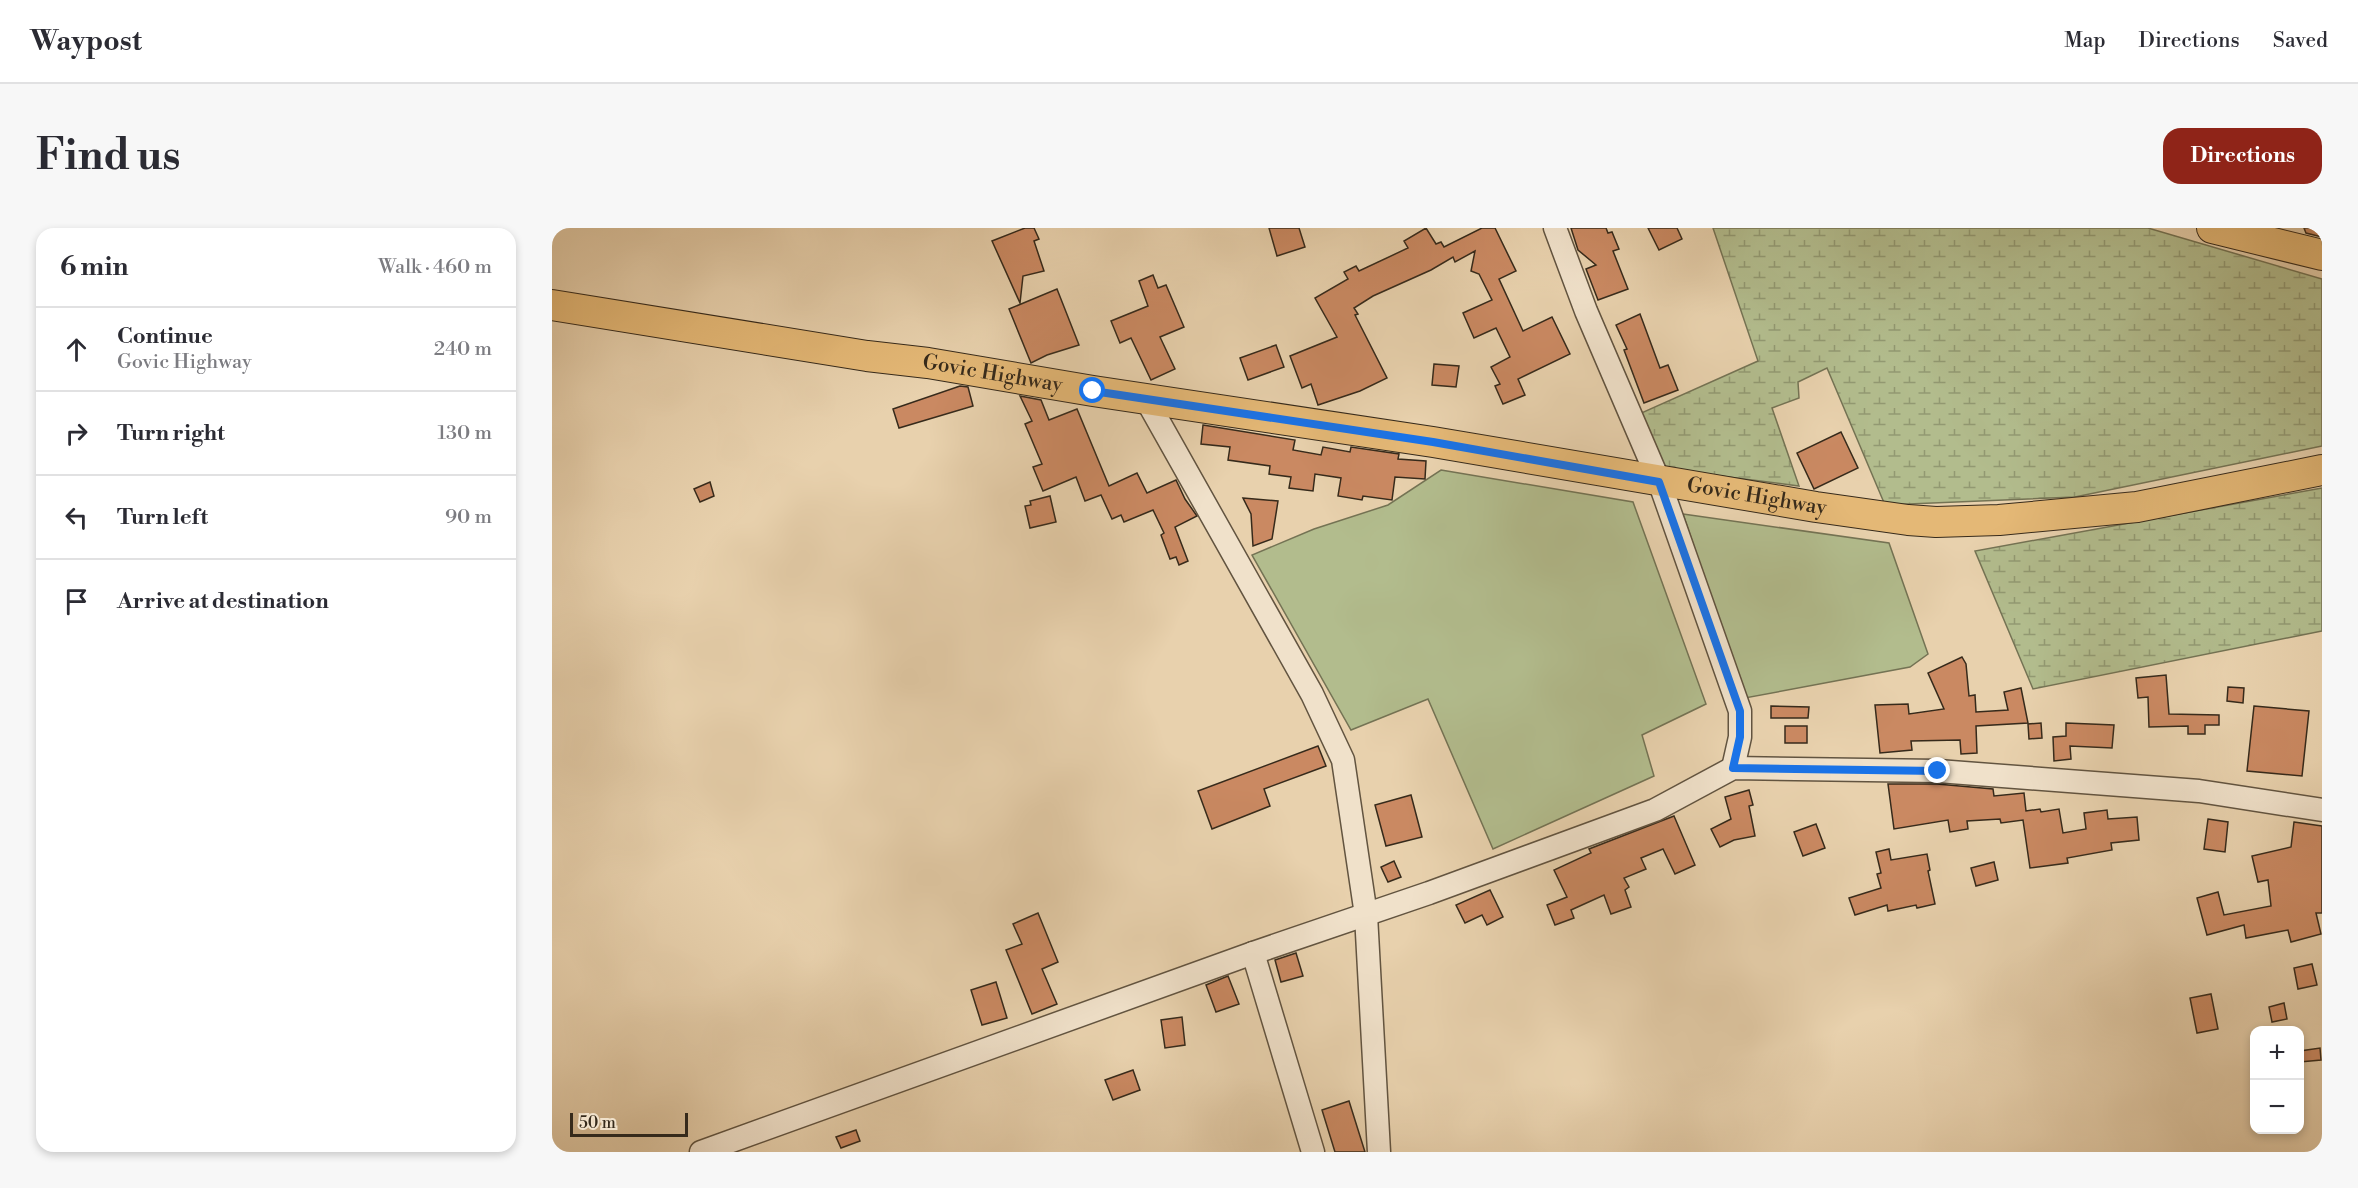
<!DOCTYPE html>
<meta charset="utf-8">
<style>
body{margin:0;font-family:"Libre Bodoni",serif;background:#f7f7f7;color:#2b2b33}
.controls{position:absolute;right:18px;bottom:18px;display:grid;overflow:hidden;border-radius:12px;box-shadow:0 3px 9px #0003}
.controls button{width:54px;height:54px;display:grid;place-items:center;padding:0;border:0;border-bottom:2px solid #e1e1e2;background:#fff;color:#2b2b33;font:30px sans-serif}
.scale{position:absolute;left:18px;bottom:15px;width:118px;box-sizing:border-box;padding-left:6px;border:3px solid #362a1b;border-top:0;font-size:16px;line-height:21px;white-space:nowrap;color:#362a1b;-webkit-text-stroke:4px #f0e1ca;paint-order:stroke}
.stop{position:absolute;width:18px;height:18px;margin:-14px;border:4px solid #1a73e8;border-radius:50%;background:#fff}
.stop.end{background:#1a73e8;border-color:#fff;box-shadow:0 2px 6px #0008}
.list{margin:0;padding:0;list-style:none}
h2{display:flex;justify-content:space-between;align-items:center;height:78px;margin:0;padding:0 24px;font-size:26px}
h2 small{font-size:20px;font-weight:400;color:#7c7c81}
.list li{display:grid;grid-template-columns:39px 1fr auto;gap:18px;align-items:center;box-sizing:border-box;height:84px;padding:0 24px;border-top:2px solid #e1e1e2}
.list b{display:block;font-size:22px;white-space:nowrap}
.list p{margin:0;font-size:20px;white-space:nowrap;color:#7c7c81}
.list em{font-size:20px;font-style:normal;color:#7c7c81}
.icon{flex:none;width:33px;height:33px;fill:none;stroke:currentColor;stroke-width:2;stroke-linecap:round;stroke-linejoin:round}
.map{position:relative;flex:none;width:1770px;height:924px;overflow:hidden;border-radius:18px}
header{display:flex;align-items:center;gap:36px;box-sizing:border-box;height:84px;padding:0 30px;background:#fff;border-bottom:2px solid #e1e1e2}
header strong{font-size:28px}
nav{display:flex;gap:33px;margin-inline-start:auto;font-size:21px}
.intro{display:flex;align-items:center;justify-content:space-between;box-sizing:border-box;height:144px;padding:0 36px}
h1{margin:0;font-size:42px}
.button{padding:15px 27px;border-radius:18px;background:#8f2418;color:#fff;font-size:21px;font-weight:700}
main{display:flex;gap:36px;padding:0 36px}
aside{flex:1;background:#fff;border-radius:18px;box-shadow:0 3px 9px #0003}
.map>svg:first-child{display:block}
</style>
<header>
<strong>Waypost</strong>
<nav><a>Map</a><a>Directions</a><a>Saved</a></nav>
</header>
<div class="intro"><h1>Find us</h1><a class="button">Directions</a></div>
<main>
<aside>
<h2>6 min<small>Walk · 460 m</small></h2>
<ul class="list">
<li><svg class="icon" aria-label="ahead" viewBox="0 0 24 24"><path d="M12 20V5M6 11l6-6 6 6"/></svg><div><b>Continue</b><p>Govic Highway</p></div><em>240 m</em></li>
<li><svg class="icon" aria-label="right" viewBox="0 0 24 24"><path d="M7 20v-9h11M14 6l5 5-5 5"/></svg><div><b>Turn right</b></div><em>130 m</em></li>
<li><svg class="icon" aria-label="left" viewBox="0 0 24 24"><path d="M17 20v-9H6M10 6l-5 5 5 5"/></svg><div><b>Turn left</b></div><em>90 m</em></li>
<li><svg class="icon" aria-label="arrive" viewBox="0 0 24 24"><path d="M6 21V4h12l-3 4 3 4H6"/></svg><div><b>Arrive at destination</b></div></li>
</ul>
</aside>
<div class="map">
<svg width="1770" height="924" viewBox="0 0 1770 924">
<defs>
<pattern id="wetland-marsh" width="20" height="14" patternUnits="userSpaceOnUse" patternTransform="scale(1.5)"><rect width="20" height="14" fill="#b2bc8d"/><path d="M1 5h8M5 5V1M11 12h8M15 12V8" fill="none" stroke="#929972"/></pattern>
</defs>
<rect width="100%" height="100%" fill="#e8d1ad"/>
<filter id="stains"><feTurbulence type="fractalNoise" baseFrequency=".00333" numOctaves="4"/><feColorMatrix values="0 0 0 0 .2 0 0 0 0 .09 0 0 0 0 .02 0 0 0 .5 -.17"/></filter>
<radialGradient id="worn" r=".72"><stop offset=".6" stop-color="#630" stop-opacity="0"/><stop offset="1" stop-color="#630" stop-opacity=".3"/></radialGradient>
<!-- grass -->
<g fill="#b2bc8d" stroke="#747354" stroke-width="1.5">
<polygon points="889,242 1081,274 1154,476 1090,507 1102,548 941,621 876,471 799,502 700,327 762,301 836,277"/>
<polygon points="1131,286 1337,315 1376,426 1358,439 1193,470"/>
</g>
<!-- wetland -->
<g fill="url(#wetland-marsh)" stroke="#747354" stroke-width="1.5">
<polygon points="1161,0 1596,0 1770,51 1770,218 1523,269 1333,277 1275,140 1246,154 1247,170 1220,180 1247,258 1113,241 1087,186 1206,133"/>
<polygon points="1770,260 1770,403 1481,461 1423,323"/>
</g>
<!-- building -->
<g fill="#ca8962" stroke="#362a1b" stroke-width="1.5">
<polygon points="473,0 482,0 487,11 482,13 492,43 471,48 468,75 440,13"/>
<polygon points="717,0 747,0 753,19 725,28"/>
<polygon points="874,0 884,16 889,14 892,19 930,0 943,0 964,43 947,51 971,103 1000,89 1018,126 966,151 973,167 951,176 943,158 948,156 939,139 958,129 944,100 922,110 911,85 940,72 927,46 919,43 923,23 903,34 901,29 879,42 821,68 802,80 806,86 803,87 835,150 808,163 766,177 759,156 750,160 738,128 785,109 763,70 796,51 792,44 804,38 807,43 856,20 852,13"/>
<polygon points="1019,0 1054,0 1056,5 1060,4 1067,21 1061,23 1076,61 1046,72 1034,41 1044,37 1026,22"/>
<polygon points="1096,0 1125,0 1130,11 1107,22"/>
<polygon points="1752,0 1770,0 1770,9 1754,5"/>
<polygon points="601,47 606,60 614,57 632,99 608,109 623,141 599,152 579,110 568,115 559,93 596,78 587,53"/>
<polygon points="505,61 527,117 495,127 479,135 457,81"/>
<polygon points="1088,86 1108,140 1116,137 1126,162 1092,175 1072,122 1075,121 1064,97"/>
<polygon points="724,117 732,139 696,152 688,130"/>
<polygon points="882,136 907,138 904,159 880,157"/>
<polygon points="408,158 416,159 421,178 347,200 341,181"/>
<polygon points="468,168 489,172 497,192 525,181 557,258 585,245 595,265 624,252 633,271 645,288 623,299 636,333 627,337 624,329 618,331 609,307 612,305 601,282 572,294 569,287 560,291 549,267 533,273 524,249 491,263 481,239 490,236 473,196 480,193"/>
<polygon points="651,197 743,212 741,222 769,227 771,219 798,224 799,219 847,226 846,231 874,233 873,251 843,249 840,272 811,268 810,272 786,268 789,250 763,246 761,263 737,260 739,249 717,246 718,238 676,232 678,219 649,216"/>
<polygon points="1289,204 1306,240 1262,261 1245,225"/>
<polygon points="158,254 162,268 148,274 142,261"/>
<polygon points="498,268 504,294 478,300 473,278 479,277 478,273"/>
<polygon points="691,270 726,273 720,311 701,318 699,286"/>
<polygon points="1410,429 1414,436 1417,468 1423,467 1424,484 1456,482 1452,464 1469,460 1476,495 1424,498 1425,525 1409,526 1408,512 1359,513 1360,522 1328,525 1323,477 1356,476 1357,486 1392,481 1376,445"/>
<polygon points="1614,447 1617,486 1667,487 1667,497 1653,497 1653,506 1636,506 1636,498 1597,499 1596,469 1586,470 1584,450"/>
<polygon points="1676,459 1692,460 1691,475 1675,473"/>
<polygon points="1219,478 1257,479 1256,490 1219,490"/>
<polygon points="1702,478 1757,483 1750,548 1695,543"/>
<polygon points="1489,495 1490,510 1477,511 1476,496"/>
<polygon points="1514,495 1562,497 1560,520 1518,518 1519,531 1502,533 1501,509 1514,508"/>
<rect x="1233" y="498" width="22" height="17"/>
<polygon points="766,518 774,538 712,561 718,578 660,601 646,563"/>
<polygon points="1336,556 1385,556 1441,561 1442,568 1472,565 1474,583 1488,581 1489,584 1507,581 1511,605 1534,601 1532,585 1555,582 1556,591 1585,589 1587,612 1559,615 1560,622 1515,630 1516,635 1478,640 1471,592 1449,595 1448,591 1415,593 1416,601 1398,604 1396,592 1342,601"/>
<polygon points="1197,562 1201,577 1197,578 1203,608 1182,612 1168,619 1159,601 1179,591 1173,569"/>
<polygon points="859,567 870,609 834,618 823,577"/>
<polygon points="1122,588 1143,637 1123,646 1111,621 1089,630 1094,641 1072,650 1077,659 1073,662 1079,679 1059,686 1052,667 1019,682 1022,690 1003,697 995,677 1015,669 1002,642 1039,625 1037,621"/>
<polygon points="1656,591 1676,594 1673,624 1652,621"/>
<polygon points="1742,594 1770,598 1770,685 1764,685 1769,706 1739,714 1736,702 1694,710 1692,697 1655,707 1645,670 1666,664 1672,687 1719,678 1716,652 1706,654 1700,628 1739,619"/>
<polygon points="1264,596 1273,620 1251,628 1242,604"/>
<polygon points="1337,621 1339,632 1375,626 1378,642 1376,643 1383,676 1365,680 1364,677 1336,683 1335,677 1303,687 1297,670 1329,660 1325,646 1329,645 1324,624"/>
<polygon points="842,633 849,649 836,654 829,639"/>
<polygon points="1442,634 1446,652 1424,658 1419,640"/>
<polygon points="938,662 951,689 935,697 930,687 913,695 904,677"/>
<polygon points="486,685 506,734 490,741 505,776 480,786 454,722 470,716 461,696"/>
<polygon points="744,725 751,748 729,754 723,732"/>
<polygon points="1760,736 1765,757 1746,761 1742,740"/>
<polygon points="676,748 687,776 664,784 654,757"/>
<polygon points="444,754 455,790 430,797 419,762"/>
<polygon points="1659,766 1666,801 1645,805 1638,770"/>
<polygon points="1732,775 1735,791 1720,794 1717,779"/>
<polygon points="630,789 633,817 613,820 609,792"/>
<polygon points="1768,820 1769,832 1748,834 1748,823"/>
<polygon points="581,842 588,862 561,872 553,852"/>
<polygon points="797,873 813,924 783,924 770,882"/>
<polygon points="304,902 308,913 289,920 284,909"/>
</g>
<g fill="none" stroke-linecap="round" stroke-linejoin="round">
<defs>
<g id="minor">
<polyline points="1003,0 1034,83 1107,253 1188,483 1188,509 1181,540"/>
<polyline points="594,171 760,466 791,532 814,687 827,924"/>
<polyline points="701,725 761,924"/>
<polyline points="149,924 701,725 877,665 1103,582 1181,540 1386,543 1647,563 1770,582"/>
</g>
<g id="major">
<polyline points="1660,0 1770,27"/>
<path id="s1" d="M0,77l315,51 61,7 165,28 340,51 383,65 92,13 28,2 63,-2 138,-13 185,-37"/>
</g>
</defs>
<!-- minor casing -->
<use href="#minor" stroke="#625440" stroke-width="25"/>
<!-- major casing -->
<use href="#major" stroke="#362a1b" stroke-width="32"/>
<!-- minor -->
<use href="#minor" stroke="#f0e1ca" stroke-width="22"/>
<!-- major -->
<use href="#major" stroke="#e4b876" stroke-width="30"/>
</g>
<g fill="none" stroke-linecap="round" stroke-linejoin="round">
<!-- route -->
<polyline stroke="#1a73e8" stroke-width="8" points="541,163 881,214 1107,254 1188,483 1188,509 1181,540 1386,543"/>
</g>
<g text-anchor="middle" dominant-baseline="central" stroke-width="4.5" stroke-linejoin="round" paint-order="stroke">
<!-- street labels -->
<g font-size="21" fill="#362a1b" stroke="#f0e1ca">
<text stroke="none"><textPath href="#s1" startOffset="446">Govic Highway</textPath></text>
<text stroke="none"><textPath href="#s1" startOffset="1220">Govic Highway</textPath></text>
</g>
</g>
<rect width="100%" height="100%" filter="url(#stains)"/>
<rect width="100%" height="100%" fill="url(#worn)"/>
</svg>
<div class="controls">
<button>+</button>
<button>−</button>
</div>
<div class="scale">50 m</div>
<div class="stop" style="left:541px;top:163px"></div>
<div class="stop end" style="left:1386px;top:543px"></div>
</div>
</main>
